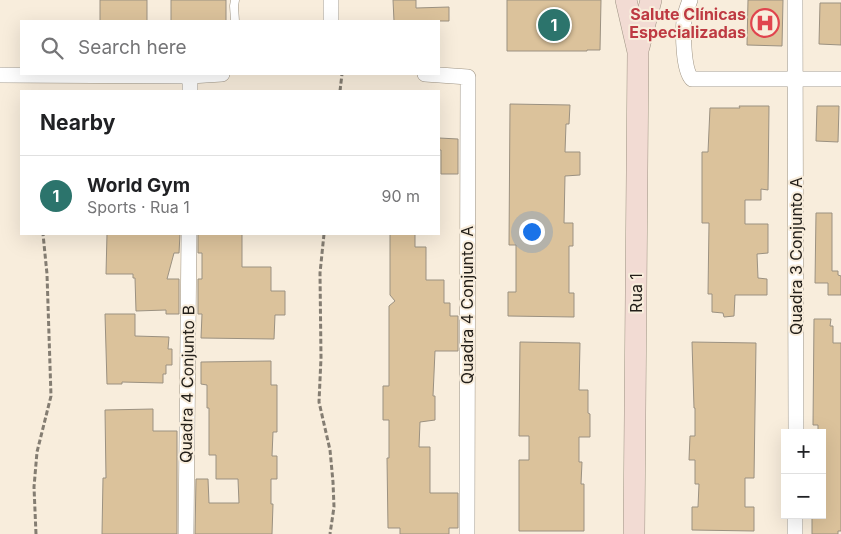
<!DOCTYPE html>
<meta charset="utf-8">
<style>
body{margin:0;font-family:Inter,sans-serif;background:#f2f2f2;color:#202124}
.controls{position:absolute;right:15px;bottom:15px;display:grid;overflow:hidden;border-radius:0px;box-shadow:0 5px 20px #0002}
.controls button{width:45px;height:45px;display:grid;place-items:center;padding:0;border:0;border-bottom:1px solid #e0e0e0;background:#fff;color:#202124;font:25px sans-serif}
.you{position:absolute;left:531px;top:231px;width:18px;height:18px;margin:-12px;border:4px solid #fff;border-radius:50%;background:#1a73e8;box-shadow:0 0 0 8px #1a73e833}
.badge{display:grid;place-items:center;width:32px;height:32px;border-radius:50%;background:#2c746c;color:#fff;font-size:16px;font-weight:700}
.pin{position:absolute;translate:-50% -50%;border:2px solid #fff;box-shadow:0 1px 5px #0006}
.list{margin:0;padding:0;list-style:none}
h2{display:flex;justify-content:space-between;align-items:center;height:65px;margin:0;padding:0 20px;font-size:21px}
h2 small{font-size:16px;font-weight:400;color:#757577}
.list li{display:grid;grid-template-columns:32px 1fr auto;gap:15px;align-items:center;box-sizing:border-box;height:80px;padding:0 20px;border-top:1px solid #e0e0e0}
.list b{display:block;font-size:19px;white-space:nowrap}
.list p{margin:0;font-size:16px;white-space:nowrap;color:#757577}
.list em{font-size:16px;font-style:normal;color:#757577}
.icon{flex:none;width:28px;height:28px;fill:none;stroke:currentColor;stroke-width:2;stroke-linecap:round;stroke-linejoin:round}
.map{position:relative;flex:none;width:841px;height:534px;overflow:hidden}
.search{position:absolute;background:#fff;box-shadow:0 5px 20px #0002;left:20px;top:20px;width:420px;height:55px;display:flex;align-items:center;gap:12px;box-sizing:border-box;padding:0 18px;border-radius:0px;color:#757577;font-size:19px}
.panel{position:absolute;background:#fff;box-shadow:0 5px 20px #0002;left:20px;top:90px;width:420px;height:145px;border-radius:0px}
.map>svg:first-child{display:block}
</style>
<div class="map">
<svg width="841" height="534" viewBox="0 0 841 534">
<rect width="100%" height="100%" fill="#f8eddc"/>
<!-- building -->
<g fill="#dbc29b" stroke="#9b9181">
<rect x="100" y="0" width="47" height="21"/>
<rect x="171" y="0" width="55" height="21"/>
<polygon points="393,0 416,0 416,8 449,7 449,21 394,21"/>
<polygon points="507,0 601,0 600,50 587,50 587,51 507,51"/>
<polygon points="748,0 783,0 782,46 747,45"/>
<polygon points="820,3 841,3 841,45 819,44"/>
<polygon points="510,104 570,105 569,124 566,124 565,152 580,152 580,175 565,176 564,223 573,223 573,246 569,246 569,293 574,293 574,317 508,316 508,292 516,292 516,245 509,245"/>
<polygon points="739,106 769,106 768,190 761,189 761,200 745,200 745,224 768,224 768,253 757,254 758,278 767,279 767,295 735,295 734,316 724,317 723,313 712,312 712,294 708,294 709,223 702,223 702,152 708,152 710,108 740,108"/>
<polygon points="817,106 839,106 838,142 816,141"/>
<polygon points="439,138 458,139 458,174 441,174 441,150 439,150"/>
<polygon points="816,213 832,213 832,271 838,271 838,275 841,276 841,295 828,295 828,283 815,283"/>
<polygon points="107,234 180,234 179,253 174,253 167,279 179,279 179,314 166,314 166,310 136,311 135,278 133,278 133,274 106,274"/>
<polygon points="198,234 242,234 242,267 271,267 271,291 285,291 285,315 275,315 274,339 201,338 202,314 198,314 198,279 202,279 202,253 198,253"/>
<polygon points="390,234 415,234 415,247 426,247 426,280 444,280 444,303 450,303 450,316 458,316 458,351 435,351 433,396 435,396 435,420 420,422 419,447 430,447 430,493 458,493 458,528 449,528 449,534 400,534 400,528 388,528 387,458 389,458 389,420 383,420 383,386 389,386 389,306 395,301 390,295"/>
<polygon points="105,314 135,314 135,336 169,337 168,349 172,349 172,365 166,365 166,374 163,374 163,383 122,382 122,384 107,384"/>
<polygon points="814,319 831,319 830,326 833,326 833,343 841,343 841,531 838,531 838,534 812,534 812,515 822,515 822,433 818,433 818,425 813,425"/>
<polygon points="520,342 580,343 579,390 588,390 588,413 590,414 590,437 579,437 579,462 582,462 581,484 584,484 584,531 519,531 519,460 529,460 529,436 519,436"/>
<polygon points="692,342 756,343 754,478 745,478 745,507 754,507 754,531 692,530 692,507 698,507 699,484 695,484 695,460 689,460 690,436 695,436 695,408 694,408"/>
<polygon points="271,361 271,385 277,385 277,432 273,432 272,456 277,456 277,479 271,479 271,504 273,504 272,534 195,534 196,479 208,479 209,503 239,503 238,479 216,479 216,455 209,455 209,408 207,408 207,385 201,384 201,362"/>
<polygon points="153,409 153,431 177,431 177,534 102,534 103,478 106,478 105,410"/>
</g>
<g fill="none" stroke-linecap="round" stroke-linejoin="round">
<defs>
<polyline id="lane" points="235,21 234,6 235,0"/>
<g id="street">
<path d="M690,0c-2,6 -5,13 -6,20 -1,14 -1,50 8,59h149"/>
<polyline points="795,0 796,433"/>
<polyline points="331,21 331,0"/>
<polyline points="425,74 468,77 467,534"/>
<polyline points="0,75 190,76 222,74"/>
<polyline points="190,91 190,76"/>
<polyline points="186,534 189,234"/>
<polyline points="795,534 795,515"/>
</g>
<g id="secondary">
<polyline points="626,0 638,52 634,534"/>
<polyline points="639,47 651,0"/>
</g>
</defs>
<!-- lane casing -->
<use href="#lane" stroke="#9e9484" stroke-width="9"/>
<!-- street casing -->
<use href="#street" stroke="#9e9484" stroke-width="16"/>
<!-- secondary casing -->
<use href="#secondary" stroke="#9e9484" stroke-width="22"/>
<!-- path -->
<g stroke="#847d72" stroke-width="3" stroke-dasharray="5 2.5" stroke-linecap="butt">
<polyline points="340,91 342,74"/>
<polyline points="324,234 320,273 321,358 319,402 330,450 333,482 334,507 330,534"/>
<polyline points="36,534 34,487 37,452 51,396 47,274 43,234"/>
</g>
<!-- lane -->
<use href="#lane" stroke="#fff" stroke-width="8"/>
<!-- street -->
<use href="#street" stroke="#fff" stroke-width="15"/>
<!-- secondary -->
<use href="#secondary" stroke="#f2dbd3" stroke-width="21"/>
</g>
<!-- icons -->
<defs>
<symbol id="hospital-ring" viewBox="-11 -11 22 22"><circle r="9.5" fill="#f8eddc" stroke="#e0444e" stroke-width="1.5"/><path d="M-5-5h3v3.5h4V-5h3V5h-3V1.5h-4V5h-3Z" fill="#e0444e"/></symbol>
</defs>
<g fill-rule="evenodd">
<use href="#hospital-ring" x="749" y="7" width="32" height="32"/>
</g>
<g text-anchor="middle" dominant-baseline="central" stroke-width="4" stroke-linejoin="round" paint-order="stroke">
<!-- health labels -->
<g font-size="16" font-weight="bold" fill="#be3a42" stroke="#f8eddc" text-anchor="end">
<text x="746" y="14">Salute Clínicas<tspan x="746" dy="18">Especializadas</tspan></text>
</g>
<!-- street labels -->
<g font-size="16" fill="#221e18" stroke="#f8eddc">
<text transform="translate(796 256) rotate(-90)">Quadra 3 Conjunto A</text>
<text transform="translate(636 293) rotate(-90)">Rua 1</text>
<text transform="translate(467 305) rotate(-90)">Quadra 4 Conjunto A</text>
<text transform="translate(187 384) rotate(-89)">Quadra 4 Conjunto B</text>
</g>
</g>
</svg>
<div class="controls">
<button>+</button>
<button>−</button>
</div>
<div class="you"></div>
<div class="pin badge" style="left:554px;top:25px">1</div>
<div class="search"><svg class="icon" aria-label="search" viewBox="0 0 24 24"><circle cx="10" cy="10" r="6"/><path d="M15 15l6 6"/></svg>Search here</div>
<section class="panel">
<h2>Nearby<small></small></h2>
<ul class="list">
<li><span class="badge">1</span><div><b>World Gym</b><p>Sports · Rua 1</p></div><em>90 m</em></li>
</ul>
</section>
</div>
